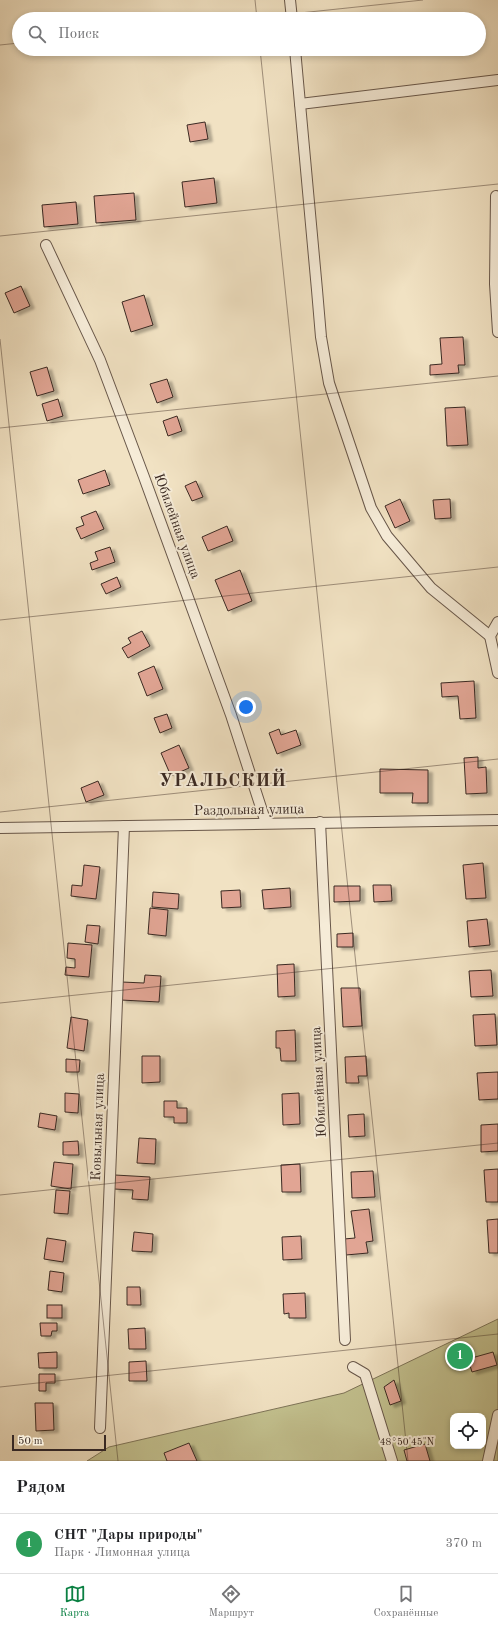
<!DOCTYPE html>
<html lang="ru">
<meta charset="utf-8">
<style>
body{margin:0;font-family:"Old Standard TT",serif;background:#f2f2f2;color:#202124}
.controls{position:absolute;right:12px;bottom:12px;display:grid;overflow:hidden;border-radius:8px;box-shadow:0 2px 6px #0003}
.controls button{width:36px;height:36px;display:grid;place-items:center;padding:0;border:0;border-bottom:1px solid #e0e0e0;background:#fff;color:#202124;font:20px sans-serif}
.scale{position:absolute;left:12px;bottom:10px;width:94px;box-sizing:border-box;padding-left:4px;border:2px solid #3a2922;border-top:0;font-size:11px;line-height:14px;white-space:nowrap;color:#3a2922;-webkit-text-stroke:3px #f6ecd8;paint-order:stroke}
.you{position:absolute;left:246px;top:707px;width:14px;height:14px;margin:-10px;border:3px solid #fff;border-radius:50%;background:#1a73e8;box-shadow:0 0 0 6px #1a73e833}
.badge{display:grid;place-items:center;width:26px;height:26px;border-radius:50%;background:#0b8043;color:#fff;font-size:13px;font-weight:700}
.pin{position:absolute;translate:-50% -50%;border:2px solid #fff;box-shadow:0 1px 4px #0006}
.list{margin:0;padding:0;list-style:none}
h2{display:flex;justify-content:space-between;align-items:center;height:52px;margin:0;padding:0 16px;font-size:17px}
h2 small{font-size:13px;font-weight:400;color:#757577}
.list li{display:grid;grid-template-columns:26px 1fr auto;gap:12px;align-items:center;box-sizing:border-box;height:60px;padding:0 16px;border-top:1px solid #e0e0e0}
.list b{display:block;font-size:15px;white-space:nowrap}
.list p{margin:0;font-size:13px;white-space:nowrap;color:#757577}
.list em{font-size:13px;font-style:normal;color:#757577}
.icon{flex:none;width:22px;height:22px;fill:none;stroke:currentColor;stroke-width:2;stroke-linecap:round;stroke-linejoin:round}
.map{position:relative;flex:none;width:498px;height:1461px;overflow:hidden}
.search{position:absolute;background:#fff;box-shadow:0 2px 6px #0003;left:12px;right:12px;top:12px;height:44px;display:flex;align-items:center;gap:10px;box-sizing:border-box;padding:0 14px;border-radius:22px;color:#757577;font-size:15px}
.sheet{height:112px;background:#fff}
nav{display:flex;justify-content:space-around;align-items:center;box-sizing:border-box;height:56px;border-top:1px solid #e0e0e0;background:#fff;font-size:11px;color:#757577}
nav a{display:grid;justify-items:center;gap:2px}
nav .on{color:#0b8043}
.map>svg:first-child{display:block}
</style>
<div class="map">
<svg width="498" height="1461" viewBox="0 0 498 1461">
<defs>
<filter id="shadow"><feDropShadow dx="4.5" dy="2.5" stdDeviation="1" flood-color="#0004"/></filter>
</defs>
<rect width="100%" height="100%" fill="#f1e2c3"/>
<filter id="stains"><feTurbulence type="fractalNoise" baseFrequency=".005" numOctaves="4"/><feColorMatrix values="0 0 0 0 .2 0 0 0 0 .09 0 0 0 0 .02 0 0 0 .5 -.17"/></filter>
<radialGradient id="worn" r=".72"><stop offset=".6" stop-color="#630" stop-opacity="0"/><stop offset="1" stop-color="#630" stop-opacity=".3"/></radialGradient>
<!-- green -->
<path fill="#c2c08e" stroke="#7e7458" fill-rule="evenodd" d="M498,1319v142h-411l22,-14 235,-54zM453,1416h30v30h-30z"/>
<!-- building -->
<g fill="#e1a594" stroke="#3a2922" filter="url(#shadow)">
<polygon points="205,122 208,139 190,142 187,125"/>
<polygon points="214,178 217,203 185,207 182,182"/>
<polygon points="134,193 136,220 96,223 94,196"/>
<polygon points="76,202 78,224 44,227 42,205"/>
<polygon points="21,286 30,306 14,313 5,293"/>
<polygon points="144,295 153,325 131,332 122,302"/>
<polygon points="463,337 465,365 458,365 459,373 430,375 430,365 442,364 440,338"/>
<polygon points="47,367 54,391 37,396 30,372"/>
<polygon points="167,379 173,397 157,403 150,384"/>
<polygon points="58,399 63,416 47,421 42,404"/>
<polygon points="465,407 468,445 447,446 445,408"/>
<polygon points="177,416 182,431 168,436 163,421"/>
<polygon points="105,470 110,485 83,494 78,480"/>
<polygon points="196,481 203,497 192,501 185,486"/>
<polygon points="400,499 410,521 395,528 385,506"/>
<polygon points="450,499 451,518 435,519 433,500"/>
<polygon points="96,511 104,529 81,539 76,528 84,525 81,517"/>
<polygon points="227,526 233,541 208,551 202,537"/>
<polygon points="110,547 115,562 92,570 90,563 98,560 95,552"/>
<polygon points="240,570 252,601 228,611 215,580"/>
<polygon points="117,577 121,587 106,594 101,584"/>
<polygon points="142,631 150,646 128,658 122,648 131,643 128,638"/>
<polygon points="154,666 163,689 147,696 138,673"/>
<polygon points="474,681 476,718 460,719 458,696 442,697 441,683"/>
<polygon points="167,714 172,728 160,733 154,718"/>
<polygon points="279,729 281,735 296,730 301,745 277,754 269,733"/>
<polygon points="179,745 189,768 171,776 161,753"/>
<polygon points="478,757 478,768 486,767 487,793 466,794 464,758"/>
<polygon points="380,769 428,770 428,803 412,803 413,793 380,793"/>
<polygon points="98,781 104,795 86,802 81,788"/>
<polygon points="483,863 486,898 466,899 463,865"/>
<polygon points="84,865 100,867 96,899 71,896 72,885 82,886"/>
<polygon points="373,885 391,885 392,901 374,902"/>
<polygon points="334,886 360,886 360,901 334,902"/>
<polygon points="290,888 291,907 264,909 262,890"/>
<polygon points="240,890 241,907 222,908 221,891"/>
<polygon points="153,892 179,894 178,909 152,907"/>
<polygon points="150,908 168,910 166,936 148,934"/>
<polygon points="487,919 490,945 469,947 467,921"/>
<polygon points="87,925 100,926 98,944 85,942"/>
<polygon points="353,933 353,947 337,947 337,934"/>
<polygon points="68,943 92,945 89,977 65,975 66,967 75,968 75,959 67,958"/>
<polygon points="294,964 295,996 278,997 277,965"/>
<polygon points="491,970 493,996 471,997 469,971"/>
<polygon points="145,975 161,976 159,1002 121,1000 122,982 144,983"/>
<polygon points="341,988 360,988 362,1026 343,1027"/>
<polygon points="495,1014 497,1045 475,1046 473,1015"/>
<polygon points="71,1017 88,1020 84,1051 67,1048"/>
<polygon points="295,1030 296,1061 281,1061 280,1048 276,1048 276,1031"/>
<polygon points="142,1056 160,1056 160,1082 142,1083"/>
<polygon points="366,1056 367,1076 358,1076 359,1083 346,1083 345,1057"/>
<polygon points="66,1059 80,1060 79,1072 66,1072"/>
<polygon points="498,1072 498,1099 479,1100 477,1073"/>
<polygon points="65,1093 79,1094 78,1113 65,1112"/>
<polygon points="299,1093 300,1124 283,1125 282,1094"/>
<polygon points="164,1101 177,1101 177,1108 187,1108 187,1123 174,1123 174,1117 164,1117"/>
<polygon points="40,1113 57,1116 55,1130 38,1127"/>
<polygon points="364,1114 365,1136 349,1137 348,1115"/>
<polygon points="498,1124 498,1151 481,1152 481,1125"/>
<polygon points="139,1138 156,1139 155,1164 137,1163"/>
<polygon points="78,1141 79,1155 63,1155 63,1142"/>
<polygon points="54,1162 73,1164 71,1189 51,1186"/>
<polygon points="300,1164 301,1192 282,1192 281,1165"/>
<polygon points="498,1169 498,1202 486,1202 484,1170"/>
<polygon points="373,1171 375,1197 352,1198 351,1172"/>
<polygon points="115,1175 150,1177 148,1200 132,1199 133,1190 114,1189"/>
<polygon points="56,1190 70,1191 68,1214 54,1213"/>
<polygon points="369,1209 373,1241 366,1242 368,1253 346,1255 344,1239 355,1238 351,1211"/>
<polygon points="498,1219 498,1253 489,1253 487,1220"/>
<polygon points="134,1232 153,1234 152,1252 132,1251"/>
<polygon points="301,1236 302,1259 283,1260 282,1237"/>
<polygon points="47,1238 66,1241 63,1262 44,1259"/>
<polygon points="50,1271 64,1273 62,1292 48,1290"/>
<polygon points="127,1287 140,1287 141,1305 127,1305"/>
<polygon points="305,1293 306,1318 289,1318 289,1313 284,1314 283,1294"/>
<rect x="47" y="1305" width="15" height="13"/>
<polygon points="40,1323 57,1323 57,1331 52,1331 51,1336 41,1336"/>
<polygon points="145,1328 146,1349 129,1349 128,1329"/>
<polygon points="57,1352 57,1368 39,1368 38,1353"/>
<polygon points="493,1352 497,1365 472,1372 468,1359"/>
<polygon points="146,1361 147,1381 129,1381 129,1362"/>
<polygon points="39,1374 55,1374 55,1383 46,1383 46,1391 39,1391"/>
<polygon points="394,1380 401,1401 390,1405 384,1387"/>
<polygon points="35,1403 53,1403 54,1430 36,1431"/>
<polygon points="189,1443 197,1461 167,1461 164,1453"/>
<polygon points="425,1444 430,1461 407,1461 404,1450"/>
</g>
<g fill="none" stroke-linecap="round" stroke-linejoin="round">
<defs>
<g id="street">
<polyline points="290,0 292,19"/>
<polyline points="295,49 317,290 321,337 329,383 371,508 387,536 431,588 490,636"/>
<polyline points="300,104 498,80"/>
<polyline points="496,196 495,284 498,332"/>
<polyline points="46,245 100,360 144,477 231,715 266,823"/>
<polyline points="498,622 490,636 498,673"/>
<polyline points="320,822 345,1340"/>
<polyline points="0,828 498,820"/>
<polyline points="353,1367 365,1374 392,1461"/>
<polyline points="100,1428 124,826"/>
<polyline points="488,1461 498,1415"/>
</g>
</defs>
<!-- street casing -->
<use href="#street" stroke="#68574a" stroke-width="12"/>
<!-- street -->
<use href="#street" stroke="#f6ecd8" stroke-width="10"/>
</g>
<!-- ticks -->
<path fill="none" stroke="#3a2922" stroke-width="1" stroke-opacity="0.45" d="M255,0l2,19M243,19l180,-19M0,45l19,-2M260,49l148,1412M0,236l498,-52M0,339l118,1122M0,428l498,-52M0,620l498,-53M0,812l498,-53M0,1003l498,-52M0,1195l498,-52M0,1387l498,-53"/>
<g text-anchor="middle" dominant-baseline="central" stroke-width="4" stroke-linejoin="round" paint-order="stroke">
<!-- street labels -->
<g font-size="14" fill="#3a2922" stroke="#f6ecd8">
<text transform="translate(177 526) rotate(70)">Юбилейная улица</text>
<text transform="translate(249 810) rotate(-1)">Раздольная улица</text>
<text transform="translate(319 1082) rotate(-93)">Юбилейная улица</text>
<text transform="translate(98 1127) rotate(-88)">Ковыльная улица</text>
</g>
<!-- district labels -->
<g font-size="18" font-weight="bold" letter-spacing="1" fill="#3a2922" stroke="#f6ecd8">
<text x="223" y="781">УРАЛЬСКИЙ</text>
</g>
</g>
<g font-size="10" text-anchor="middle" fill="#3a2922" stroke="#f6ecd8" stroke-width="4" stroke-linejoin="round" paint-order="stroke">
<text x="407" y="1445">48°50'45"N</text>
</g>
<rect width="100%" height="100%" filter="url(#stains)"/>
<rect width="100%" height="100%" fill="url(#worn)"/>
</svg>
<div class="controls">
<button><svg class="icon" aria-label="locate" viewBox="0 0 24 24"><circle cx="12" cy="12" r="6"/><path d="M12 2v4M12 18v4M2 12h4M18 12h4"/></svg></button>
</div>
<div class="scale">50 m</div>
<div class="you"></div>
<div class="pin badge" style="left:460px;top:1356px;background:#2e9e5b">1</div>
<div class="search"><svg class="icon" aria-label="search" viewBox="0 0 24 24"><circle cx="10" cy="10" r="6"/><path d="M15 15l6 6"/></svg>Поиск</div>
</div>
<section class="sheet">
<h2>Рядом<small></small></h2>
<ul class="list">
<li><span class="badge" style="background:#2e9e5b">1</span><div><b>СНТ &quot;Дары природы&quot;</b><p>Парк · Лимонная улица</p></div><em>370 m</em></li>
</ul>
</section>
<nav>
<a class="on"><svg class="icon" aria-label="map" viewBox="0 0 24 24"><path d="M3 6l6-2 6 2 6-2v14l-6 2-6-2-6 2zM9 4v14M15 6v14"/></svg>Карта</a>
<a><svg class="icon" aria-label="directions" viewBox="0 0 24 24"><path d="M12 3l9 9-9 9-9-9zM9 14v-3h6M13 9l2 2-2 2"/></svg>Маршрут</a>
<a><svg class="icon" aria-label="saved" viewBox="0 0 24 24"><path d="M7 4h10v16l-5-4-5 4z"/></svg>Сохранённые</a>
</nav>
